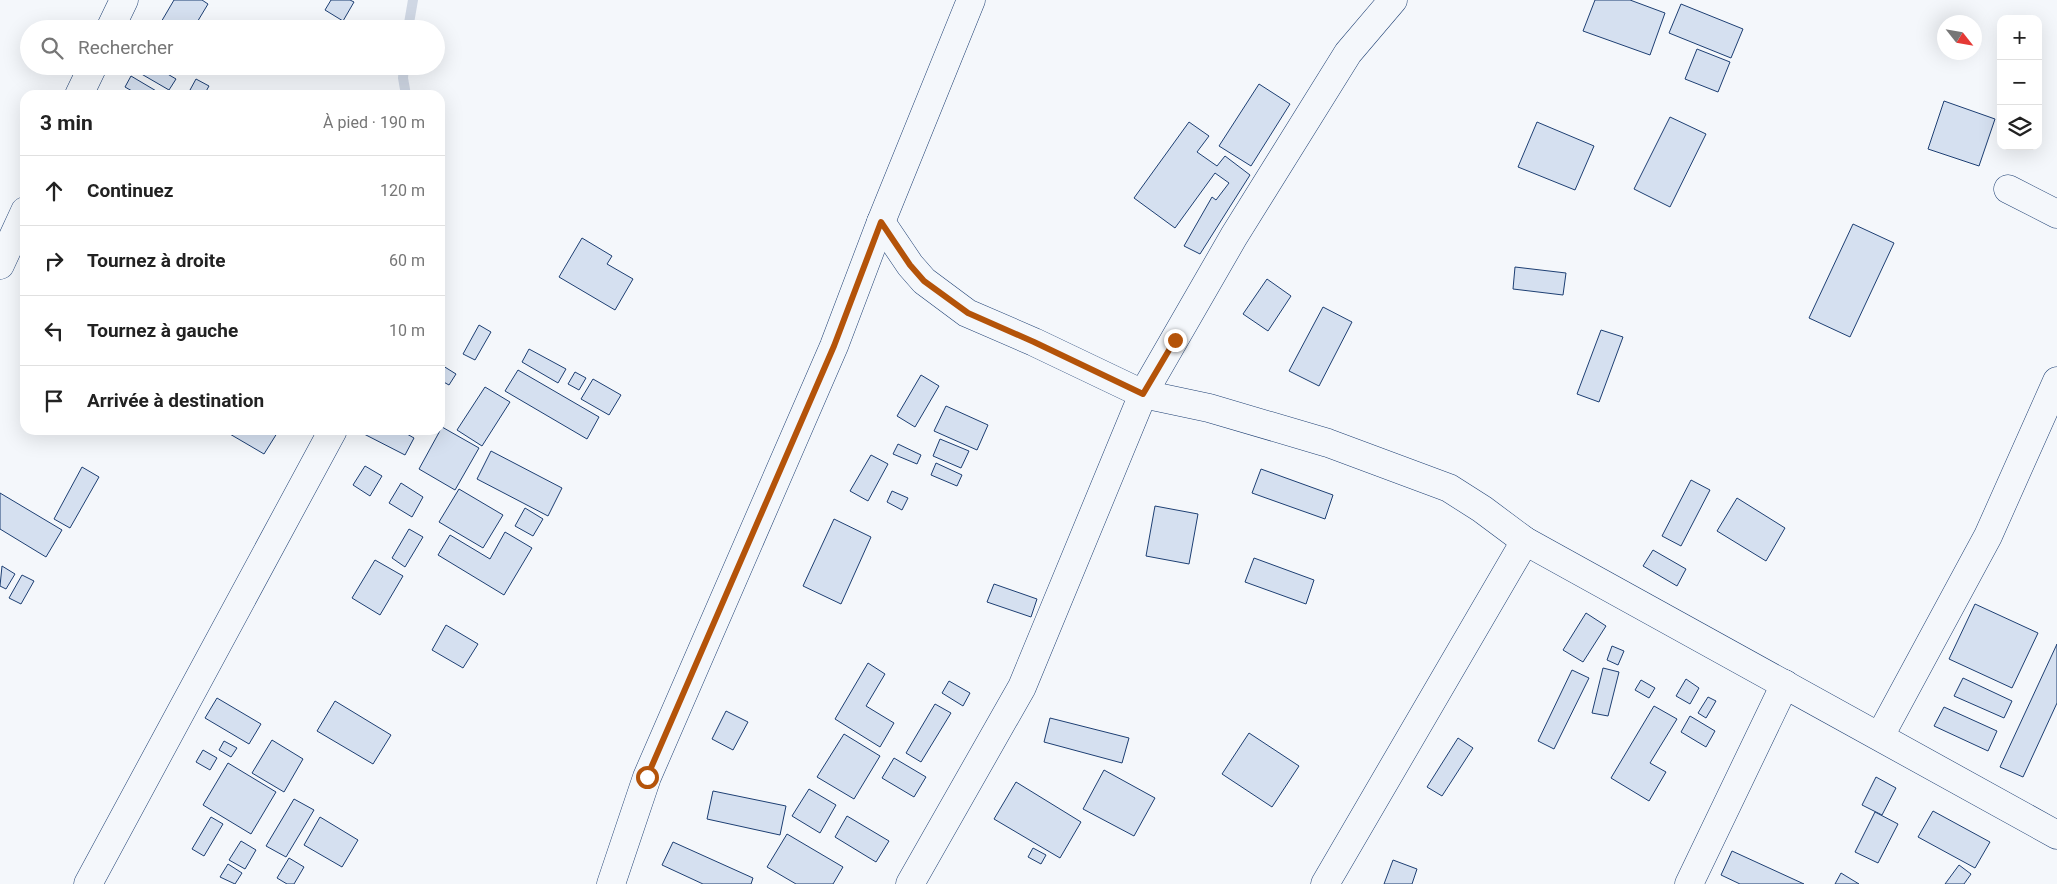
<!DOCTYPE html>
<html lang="fr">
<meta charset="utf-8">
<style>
body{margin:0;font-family:Roboto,sans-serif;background:#f2f2f2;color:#222}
.controls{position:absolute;right:15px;top:15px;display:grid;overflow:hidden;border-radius:10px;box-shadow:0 5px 20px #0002}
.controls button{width:45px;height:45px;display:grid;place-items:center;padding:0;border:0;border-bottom:1px solid #e0e0e0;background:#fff;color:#222;font:25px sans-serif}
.compass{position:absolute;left:1937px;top:15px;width:45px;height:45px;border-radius:50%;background:#fff;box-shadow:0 5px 20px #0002;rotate:121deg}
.stop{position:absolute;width:15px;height:15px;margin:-11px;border:4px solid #b45309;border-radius:50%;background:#fff}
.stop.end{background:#b45309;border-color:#fff;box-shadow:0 1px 5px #0008}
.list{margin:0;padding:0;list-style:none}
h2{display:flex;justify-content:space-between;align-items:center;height:65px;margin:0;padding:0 20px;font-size:21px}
h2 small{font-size:16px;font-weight:400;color:#767676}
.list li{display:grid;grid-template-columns:32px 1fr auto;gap:15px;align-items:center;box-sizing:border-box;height:70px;padding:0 20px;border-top:1px solid #e0e0e0}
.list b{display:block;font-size:19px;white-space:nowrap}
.list em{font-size:16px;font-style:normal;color:#767676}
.icon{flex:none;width:28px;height:28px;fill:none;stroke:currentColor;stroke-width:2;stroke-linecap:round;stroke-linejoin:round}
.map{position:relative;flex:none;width:2057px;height:884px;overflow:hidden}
.search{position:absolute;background:#fff;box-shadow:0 5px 20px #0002;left:20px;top:20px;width:425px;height:55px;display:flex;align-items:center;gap:12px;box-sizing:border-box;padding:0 18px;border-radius:28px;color:#767676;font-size:19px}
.panel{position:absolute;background:#fff;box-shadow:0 5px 20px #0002;left:20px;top:90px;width:425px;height:345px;border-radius:15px}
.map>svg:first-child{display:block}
</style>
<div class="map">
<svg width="2057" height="884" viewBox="0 0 2057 884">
<rect width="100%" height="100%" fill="#f4f7fb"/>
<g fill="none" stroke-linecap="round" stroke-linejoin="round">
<!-- stream -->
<g stroke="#cfd7e4" stroke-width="10">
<polyline points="408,29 413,0"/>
<polyline points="404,66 403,78 406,95"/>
</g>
</g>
<!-- building -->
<g fill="#d5e0f0" stroke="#1d3f73">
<polygon points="174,0 202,0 208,4 193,29 157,29"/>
<polygon points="331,0 350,0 354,2 343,21 325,10"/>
<polygon points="1595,0 1630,0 1665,13 1650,55 1583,31"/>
<polygon points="1681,4 1743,29 1731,58 1669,33"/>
<polygon points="1697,49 1730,62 1718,92 1685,79"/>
<polygon points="141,66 154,66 176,79 169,90 138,72"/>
<polygon points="131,76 163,95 139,95 125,87"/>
<polygon points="196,79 209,86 204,95 190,90"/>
<polygon points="1259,84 1290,104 1251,166 1219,146"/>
<polygon points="1944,101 1995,119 1979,166 1928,149"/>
<polygon points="1670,117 1706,134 1670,207 1634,189"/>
<polygon points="1189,122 1209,136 1197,152 1217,166 1225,156 1250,175 1200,254 1184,246 1212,197 1216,200 1229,183 1215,173 1175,228 1134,198"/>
<polygon points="1537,122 1594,146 1575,190 1518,167"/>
<polygon points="1853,224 1894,243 1850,337 1809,318"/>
<polygon points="582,238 612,256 607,264 633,279 615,310 559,277"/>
<polygon points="1515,267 1566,273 1563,295 1513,289"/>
<polygon points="1267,279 1291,296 1268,331 1243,314"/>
<polygon points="1323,307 1352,322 1319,386 1289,371"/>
<polygon points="479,325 491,332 475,360 463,354"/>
<polygon points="1601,330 1623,337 1599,402 1577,394"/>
<polygon points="529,349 566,369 558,383 522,362"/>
<polygon points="440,364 456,374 449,385 440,380"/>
<polygon points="518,370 599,417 587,439 505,391"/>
<polygon points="575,372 586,378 579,390 568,384"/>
<polygon points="921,375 939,386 915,427 897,416"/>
<polygon points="593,379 621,395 609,415 581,399"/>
<polygon points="485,387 510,402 482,446 457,430"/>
<polygon points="946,406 988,425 977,450 934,431"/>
<polygon points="442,427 479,448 455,490 419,469"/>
<polygon points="223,430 279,430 264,454"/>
<polygon points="366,430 400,430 414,438 405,455 364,434"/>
<polygon points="940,439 969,451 961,468 933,456"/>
<polygon points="898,444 921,455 917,464 893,454"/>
<polygon points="491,451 562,488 548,516 477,479"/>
<polygon points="871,455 888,464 868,501 850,491"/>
<polygon points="936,463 962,475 957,486 931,475"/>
<polygon points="365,466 382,476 370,496 353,485"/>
<polygon points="82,467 99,477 70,528 54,519"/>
<polygon points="1261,469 1333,495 1325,519 1252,493"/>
<polygon points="1691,480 1710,490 1681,546 1662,536"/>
<polygon points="401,483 423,497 412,517 389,503"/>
<polygon points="459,489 503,515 483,548 439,522"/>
<polygon points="892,491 908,498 902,510 887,502"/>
<polygon points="0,493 62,530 46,557 0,529"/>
<polygon points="1737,498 1785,528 1766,561 1717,531"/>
<polygon points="1155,506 1198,514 1189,564 1146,556"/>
<polygon points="525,508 543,519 533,536 515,526"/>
<polygon points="834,519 871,537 841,604 803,586"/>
<polygon points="409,529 423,537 405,567 392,558"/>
<polygon points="505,532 532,548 504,595 438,555 450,535 490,559"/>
<polygon points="1653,550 1686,569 1677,586 1643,566"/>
<polygon points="1254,558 1314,580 1306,604 1245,582"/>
<polygon points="375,560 403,576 380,615 352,598"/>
<polygon points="2,566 15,574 6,589 0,586"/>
<polygon points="22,575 34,581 21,604 9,598"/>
<polygon points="994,584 1037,599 1031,617 987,602"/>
<polygon points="1975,604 2038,633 2012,688 1949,659"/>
<polygon points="1586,613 1606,626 1583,662 1563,650"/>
<polygon points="446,625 478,644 463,668 432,650"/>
<polygon points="2057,644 2057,703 2023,777 2000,767"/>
<polygon points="1612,646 1624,651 1618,665 1607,660"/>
<polygon points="868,663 885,674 866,706 894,723 880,747 835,719"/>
<polygon points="1603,668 1619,672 1608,716 1592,713"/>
<polygon points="1572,670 1589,678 1554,749 1538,741"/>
<polygon points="1963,678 2012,701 2004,718 1954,696"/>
<polygon points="1686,679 1699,688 1690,704 1676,696"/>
<polygon points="1641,680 1655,688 1649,698 1635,690"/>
<polygon points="949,681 970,693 963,706 942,693"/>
<polygon points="1708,697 1716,701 1706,718 1698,713"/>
<polygon points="217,698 261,724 249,744 205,718"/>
<polygon points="335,701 391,735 373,764 317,731"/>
<polygon points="935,704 951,713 921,762 906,753"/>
<polygon points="1654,706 1677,719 1650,763 1666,772 1649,801 1611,778"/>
<polygon points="1944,707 1997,731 1988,751 1934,726"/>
<polygon points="726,711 748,722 733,750 712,739"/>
<polygon points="1690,716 1715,731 1706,747 1681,732"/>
<polygon points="1050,718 1129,738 1122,763 1044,742"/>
<polygon points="1249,733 1299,766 1272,807 1222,774"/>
<polygon points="844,734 880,756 854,799 817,777"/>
<polygon points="1458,738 1473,748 1442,796 1427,787"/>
<polygon points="272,740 303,759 284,792 252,773"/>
<polygon points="224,741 237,748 231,757 219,750"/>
<polygon points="203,750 217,758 210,770 196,762"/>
<polygon points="894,758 926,777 914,797 882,778"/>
<polygon points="228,763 276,792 251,834 203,805"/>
<polygon points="1104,770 1155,798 1134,836 1083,809"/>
<polygon points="1876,777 1896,788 1882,815 1862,805"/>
<polygon points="1016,782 1081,822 1060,858 994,819"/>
<polygon points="809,789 836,805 820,833 792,816"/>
<polygon points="713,791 786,806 780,835 707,819"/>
<polygon points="294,799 314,810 286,857 266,846"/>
<polygon points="1933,811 1990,842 1975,868 1918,837"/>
<polygon points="1875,812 1898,824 1878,863 1855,852"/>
<polygon points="847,816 889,841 876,862 835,837"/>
<polygon points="211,817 223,824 204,856 192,849"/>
<polygon points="320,817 358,840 342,867 304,845"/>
<polygon points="787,834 843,867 833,884 796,884 767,867"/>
<polygon points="241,841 256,850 245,869 229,860"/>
<polygon points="673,842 753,878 751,884 703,884 662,865"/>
<polygon points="1033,848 1046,855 1041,864 1028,857"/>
<polygon points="1732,851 1804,884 1740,884 1721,875"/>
<polygon points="289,858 304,867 294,884 287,884 277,878"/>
<polygon points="1393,860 1417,869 1412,884 1384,884"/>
<polygon points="228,864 242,873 235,884 220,877"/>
<polygon points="1959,865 1971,874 1964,884 1945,884"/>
<polygon points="1841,873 1859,884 1835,884"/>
</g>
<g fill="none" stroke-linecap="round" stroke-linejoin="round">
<defs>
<g id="minor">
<polyline points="110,29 124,0"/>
<polyline points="79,95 93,66"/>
<polyline points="2008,189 2057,214"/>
<polyline points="881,222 910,265 924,281 967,313 1034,342 1143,394 1209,408 1328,443 1449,488 1482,509 1525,541 2057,835"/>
<polyline points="0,265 25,211"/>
<polyline points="1880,736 1988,536 2057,381"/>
<polyline points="88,884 333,430"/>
<polyline points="611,884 647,777 834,346 881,222 971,0"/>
<polyline points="910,884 1022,687 1143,394 1234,236 1348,53 1393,0"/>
<polyline points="1325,884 1525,541"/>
<polyline points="1689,884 1785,684"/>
</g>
</defs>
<!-- minor casing -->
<use href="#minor" stroke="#1d3f73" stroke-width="29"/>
<!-- minor -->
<use href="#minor" stroke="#f4f7fb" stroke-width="28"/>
</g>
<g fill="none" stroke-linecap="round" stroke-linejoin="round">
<!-- route -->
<polyline stroke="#b45309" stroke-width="6" points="647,777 834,346 881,222 910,265 924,281 968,313 1034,342 1143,394 1175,340"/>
</g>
</svg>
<div class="controls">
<button>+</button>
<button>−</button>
<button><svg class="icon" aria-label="layers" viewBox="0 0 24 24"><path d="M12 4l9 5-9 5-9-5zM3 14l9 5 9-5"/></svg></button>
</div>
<svg class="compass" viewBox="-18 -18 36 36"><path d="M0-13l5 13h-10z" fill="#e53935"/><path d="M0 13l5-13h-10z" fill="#767676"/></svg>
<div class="stop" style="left:647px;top:777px"></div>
<div class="stop end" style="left:1175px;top:340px"></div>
<div class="search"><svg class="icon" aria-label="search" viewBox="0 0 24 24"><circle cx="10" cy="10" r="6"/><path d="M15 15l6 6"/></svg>Rechercher</div>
<section class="panel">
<h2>3 min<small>À pied · 190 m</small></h2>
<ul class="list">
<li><svg class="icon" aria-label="ahead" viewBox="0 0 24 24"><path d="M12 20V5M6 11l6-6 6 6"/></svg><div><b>Continuez</b></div><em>120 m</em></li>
<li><svg class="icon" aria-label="right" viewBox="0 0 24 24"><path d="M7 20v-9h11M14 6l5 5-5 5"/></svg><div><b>Tournez à droite</b></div><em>60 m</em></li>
<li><svg class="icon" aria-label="left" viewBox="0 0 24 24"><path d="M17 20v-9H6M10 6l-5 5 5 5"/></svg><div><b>Tournez à gauche</b></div><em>10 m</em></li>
<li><svg class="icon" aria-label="arrive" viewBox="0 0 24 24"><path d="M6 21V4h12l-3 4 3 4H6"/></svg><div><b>Arrivée à destination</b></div></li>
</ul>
</section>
</div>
